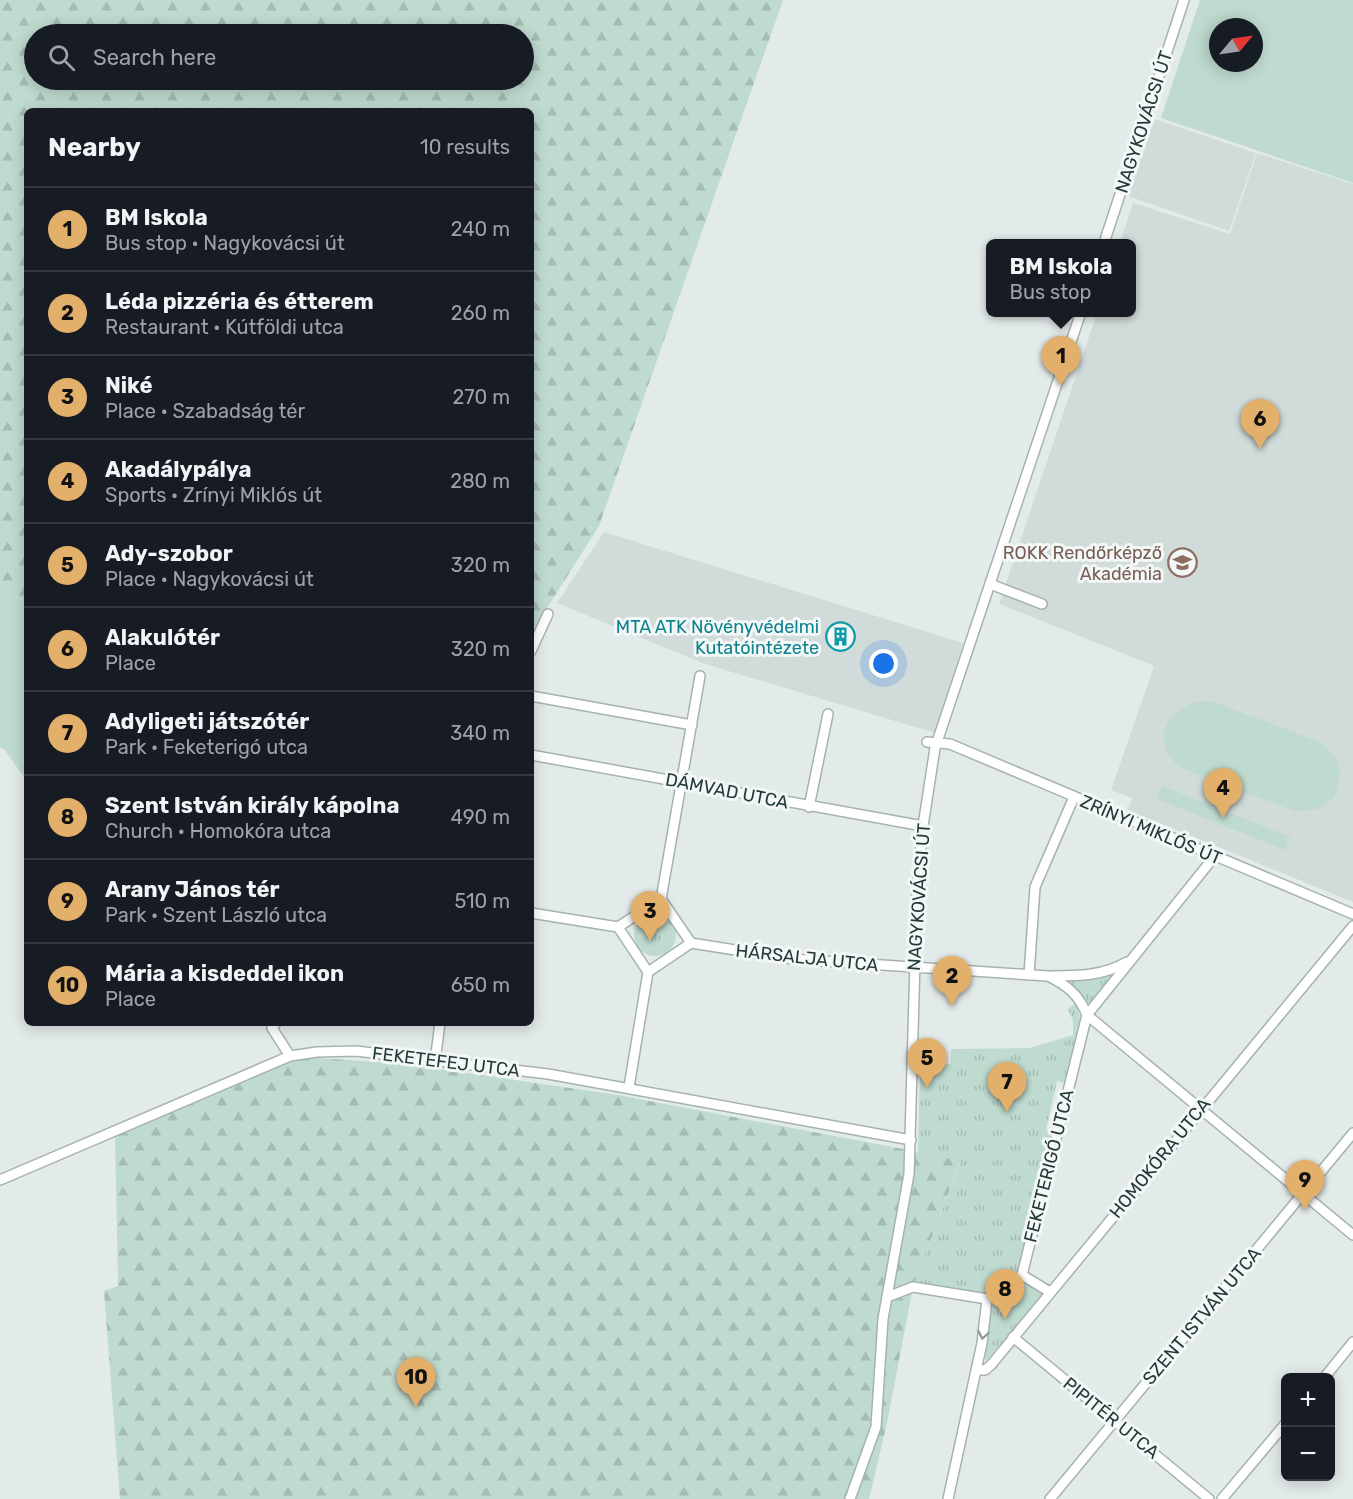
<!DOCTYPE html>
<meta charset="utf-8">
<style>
body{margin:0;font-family:Rubik,sans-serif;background:#20242c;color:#f1f3f6}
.controls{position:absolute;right:18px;bottom:18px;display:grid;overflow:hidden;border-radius:9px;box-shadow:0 3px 15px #0003}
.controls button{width:54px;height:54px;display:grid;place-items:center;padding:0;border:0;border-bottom:2px solid #363941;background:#171b24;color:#f1f3f6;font:30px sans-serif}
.compass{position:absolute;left:1209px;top:18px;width:54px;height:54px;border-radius:50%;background:#171b24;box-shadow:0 3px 15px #0003;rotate:61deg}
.you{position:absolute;left:884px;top:664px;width:21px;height:21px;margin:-15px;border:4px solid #fff;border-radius:50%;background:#1a73e8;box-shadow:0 0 0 9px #1a73e833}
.badge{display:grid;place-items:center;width:39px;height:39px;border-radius:50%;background:#e2b06a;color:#111;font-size:20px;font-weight:700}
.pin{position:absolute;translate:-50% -50px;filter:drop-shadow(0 2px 3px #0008)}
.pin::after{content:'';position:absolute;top:32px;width:21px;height:18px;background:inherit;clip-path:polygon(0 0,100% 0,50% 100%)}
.popup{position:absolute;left:986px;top:239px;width:150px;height:78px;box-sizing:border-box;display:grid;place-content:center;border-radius:9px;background:#171b24;filter:drop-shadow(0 2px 4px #0005);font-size:20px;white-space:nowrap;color:#9ea1a6}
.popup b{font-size:22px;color:#f1f3f6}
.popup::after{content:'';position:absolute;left:50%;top:100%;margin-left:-12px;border:12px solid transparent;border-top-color:#171b24}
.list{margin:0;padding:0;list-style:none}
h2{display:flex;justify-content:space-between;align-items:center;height:78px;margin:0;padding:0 24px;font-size:26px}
h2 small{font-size:20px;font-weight:400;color:#9ea1a6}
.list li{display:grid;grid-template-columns:39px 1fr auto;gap:18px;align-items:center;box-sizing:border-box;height:84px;padding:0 24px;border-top:2px solid #363941}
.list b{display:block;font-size:22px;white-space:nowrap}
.list p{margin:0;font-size:20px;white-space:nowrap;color:#9ea1a6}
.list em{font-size:20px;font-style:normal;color:#9ea1a6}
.icon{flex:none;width:33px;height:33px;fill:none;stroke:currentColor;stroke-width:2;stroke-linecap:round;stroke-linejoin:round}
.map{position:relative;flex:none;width:1353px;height:1499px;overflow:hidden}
.search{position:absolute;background:#171b24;box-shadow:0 3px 15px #0003;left:24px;top:24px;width:510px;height:66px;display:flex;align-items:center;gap:15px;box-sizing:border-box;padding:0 21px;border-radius:33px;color:#9ea1a6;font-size:22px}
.panel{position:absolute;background:#171b24;box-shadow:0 3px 15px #0003;left:24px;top:108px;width:510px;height:918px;border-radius:9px}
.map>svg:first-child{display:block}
</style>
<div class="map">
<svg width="1353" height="1499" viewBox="0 0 1353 1499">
<defs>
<pattern id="forest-firs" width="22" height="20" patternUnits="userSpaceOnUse" patternTransform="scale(1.5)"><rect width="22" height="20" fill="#bfdacf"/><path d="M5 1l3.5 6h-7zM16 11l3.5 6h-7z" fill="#a4bcb3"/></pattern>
<pattern id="park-tufts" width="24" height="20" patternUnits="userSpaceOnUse" patternTransform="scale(1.5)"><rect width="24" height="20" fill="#bfdacf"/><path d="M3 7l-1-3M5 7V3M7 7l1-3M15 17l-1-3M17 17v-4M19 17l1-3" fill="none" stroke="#a4bcb3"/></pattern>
</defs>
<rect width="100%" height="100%" fill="#e3ebea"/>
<!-- built -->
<g fill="#d1dbda">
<polygon points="1155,119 1256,153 1229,231 1128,196"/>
<polygon points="1257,153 1353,184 1353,902 1128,810 1132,798 1111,790 1154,666 999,604 1097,313 1132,312 1132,243 1120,243 1133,203 1230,234"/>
<polygon points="604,532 963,643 935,733 702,663 557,603"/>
</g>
<!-- green -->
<g fill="#bfdacf" fill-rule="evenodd">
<path d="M1200,0h153v183l-192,-65zM1218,27h36v36h-36z"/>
<polygon points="0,585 23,601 27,608 27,781 4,749 0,747"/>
<path d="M1199,701l15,1 108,41 14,16 4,10 -4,24 -4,7 -16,10 -21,1 -114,-43c-31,-25 -17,-57 18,-67z"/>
<polygon points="1162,786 1290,837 1285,850 1157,799"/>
</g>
<!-- forest -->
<g fill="url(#forest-firs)" fill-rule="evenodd">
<path d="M0,0h783l-184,526 -52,82 -16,33v-530h-504v497l-4,-7 -23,-16zM34,34h490v46h-490z"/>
<polygon points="290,1056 406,1064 618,1095 961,1160 913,1287 887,1423 869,1499 120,1499 104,1291 118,1286 115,1133"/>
</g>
<!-- park -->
<g fill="url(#park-tufts)">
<circle cx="655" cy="935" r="21"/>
<polygon points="1110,973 1112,977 1090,1005 1069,980"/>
<polygon points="1076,1003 1080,1018 1065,1083 1057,1081 1046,1130 1054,1132 1019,1271 984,1294 915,1281 961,1161 918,1153 920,1064 951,1064 951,1049 1029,1048 1073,1035 1073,1021 1068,1009"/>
<polygon points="1021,1280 1043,1294 986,1361 985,1358 993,1299"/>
</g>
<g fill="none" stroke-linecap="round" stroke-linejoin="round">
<defs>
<g id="minor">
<polyline points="1104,243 1184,0"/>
<polyline points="990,584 1042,604"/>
<polyline points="531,651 548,614"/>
<polyline points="531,696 692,725"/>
<polyline points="927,742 950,744 1353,914"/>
<polyline points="531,755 923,826"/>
<polyline points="809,807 828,714"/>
<polyline points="661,899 700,676"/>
<polyline points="661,899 691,943"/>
<polyline points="531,913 618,927"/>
<polyline points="618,927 648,972 691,943"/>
<polyline points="618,927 661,899"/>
<path d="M691,943l101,16 256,17c19,9 31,19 39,39l266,220"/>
<polyline points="1029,975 1035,887 1074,797"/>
<path d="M1051,976c27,0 52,0 76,-14"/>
<polyline points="276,1023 272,1028 290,1056"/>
<polyline points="435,1061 440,1023"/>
<polyline points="629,1087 648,972"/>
<polyline points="0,1180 290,1056 317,1052 356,1051 548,1074 911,1140"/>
<polyline points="1022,1275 1050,1292"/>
<polyline points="887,1297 913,1287 987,1299"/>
<polyline points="1013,1337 1209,1499"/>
<polyline points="976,1370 985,1370 991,1365 1353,926"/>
<polyline points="1324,1378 1353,1342"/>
<polyline points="850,1499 876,1427 883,1319 909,1174 917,890 923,826 935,748 1081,312"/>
<polyline points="948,1499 982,1343 987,1299 1022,1275 1087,1015 1214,857"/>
<polyline points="1050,1499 1353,1133"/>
<polyline points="1222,1499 1286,1423"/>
</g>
</defs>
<!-- minor casing -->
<use href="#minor" stroke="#a6b2b2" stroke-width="12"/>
<!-- minor -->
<use href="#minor" stroke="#fff" stroke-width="9"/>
</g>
<!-- one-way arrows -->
<defs><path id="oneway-chevron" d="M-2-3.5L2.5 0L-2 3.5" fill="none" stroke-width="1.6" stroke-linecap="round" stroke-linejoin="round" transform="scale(1.5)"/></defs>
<use stroke="#929c9d" href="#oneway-chevron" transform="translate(983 1335) rotate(100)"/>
<!-- icons -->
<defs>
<symbol id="school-ring" viewBox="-11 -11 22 22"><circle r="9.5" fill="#f3f8f7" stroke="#8d6e63" stroke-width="1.5"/><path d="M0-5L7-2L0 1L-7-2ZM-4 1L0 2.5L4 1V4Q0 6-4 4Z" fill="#8d6e63"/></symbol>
<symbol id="building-ring" viewBox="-11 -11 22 22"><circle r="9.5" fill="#f3f8f7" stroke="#0f9aa8" stroke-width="1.5"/><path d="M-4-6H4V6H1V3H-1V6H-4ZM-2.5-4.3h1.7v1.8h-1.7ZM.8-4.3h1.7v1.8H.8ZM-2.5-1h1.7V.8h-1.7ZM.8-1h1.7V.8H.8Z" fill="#0f9aa8"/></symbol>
</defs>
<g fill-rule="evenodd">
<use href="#school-ring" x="1166" y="546" width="33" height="33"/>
<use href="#building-ring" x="824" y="620" width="33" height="33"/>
</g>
<g text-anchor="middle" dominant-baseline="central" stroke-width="6" stroke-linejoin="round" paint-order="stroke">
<!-- street labels -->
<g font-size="18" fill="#25393b" stroke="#f3f8f7">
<text transform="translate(1144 122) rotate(-72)">NAGYKOVÁCSI ÚT</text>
<text transform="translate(727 791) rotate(11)">DÁMVAD UTCA</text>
<text transform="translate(1151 830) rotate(23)">ZRÍNYI MIKLÓS ÚT</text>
<text transform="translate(919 897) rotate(-86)">NAGYKOVÁCSI ÚT</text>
<text transform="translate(807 958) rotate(6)">HÁRSALJA UTCA</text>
<text transform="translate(446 1062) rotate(7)">FEKETEFEJ UTCA</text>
<text transform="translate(1160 1158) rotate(-51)">HOMOKÓRA UTCA</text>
<text transform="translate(1049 1166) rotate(-76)">FEKETERIGÓ UTCA</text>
<text transform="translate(1202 1316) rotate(-50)">SZENT ISTVÁN UTCA</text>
<text transform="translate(1111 1418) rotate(39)">PIPITÉR UTCA</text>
</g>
<!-- education labels -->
<g font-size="18" fill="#785e54" stroke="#f3f8f7" text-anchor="end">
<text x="1162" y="553">ROKK Rendőrképző<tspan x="1162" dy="21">Akadémia</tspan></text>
</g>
<!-- culture labels -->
<g font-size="18" fill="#0d838f" stroke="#f3f8f7" text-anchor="end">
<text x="819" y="627">MTA ATK Növényvédelmi<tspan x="819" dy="21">Kutatóintézete</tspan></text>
</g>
</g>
</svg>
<div class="controls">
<button>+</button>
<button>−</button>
</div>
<svg class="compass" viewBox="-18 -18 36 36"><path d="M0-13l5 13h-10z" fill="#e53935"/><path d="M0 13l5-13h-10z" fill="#9ea1a6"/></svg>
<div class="you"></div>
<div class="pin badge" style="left:1061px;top:386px">1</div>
<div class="popup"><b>BM Iskola</b>Bus stop</div>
<div class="pin badge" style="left:952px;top:1006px">2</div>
<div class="pin badge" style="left:650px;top:941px">3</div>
<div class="pin badge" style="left:1223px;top:818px">4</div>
<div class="pin badge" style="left:927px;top:1088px">5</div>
<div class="pin badge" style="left:1260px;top:449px">6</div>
<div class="pin badge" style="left:1007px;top:1112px">7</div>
<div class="pin badge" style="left:1005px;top:1319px">8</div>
<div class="pin badge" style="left:1305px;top:1210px">9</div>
<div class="pin badge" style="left:416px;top:1407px">10</div>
<div class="search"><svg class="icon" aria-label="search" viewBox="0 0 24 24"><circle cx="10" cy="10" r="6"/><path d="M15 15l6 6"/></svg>Search here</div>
<section class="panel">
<h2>Nearby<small>10 results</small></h2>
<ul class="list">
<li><span class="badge">1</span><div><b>BM Iskola</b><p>Bus stop · Nagykovácsi út</p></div><em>240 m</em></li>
<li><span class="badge">2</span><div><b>Léda pizzéria és étterem</b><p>Restaurant · Kútföldi utca</p></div><em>260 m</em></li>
<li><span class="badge">3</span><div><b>Niké</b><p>Place · Szabadság tér</p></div><em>270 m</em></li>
<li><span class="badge">4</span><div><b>Akadálypálya</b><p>Sports · Zrínyi Miklós út</p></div><em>280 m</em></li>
<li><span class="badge">5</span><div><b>Ady-szobor</b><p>Place · Nagykovácsi út</p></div><em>320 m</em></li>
<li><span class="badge">6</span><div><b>Alakulótér</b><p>Place</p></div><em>320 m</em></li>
<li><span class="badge">7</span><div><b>Adyligeti játszótér</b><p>Park · Feketerigó utca</p></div><em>340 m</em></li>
<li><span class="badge">8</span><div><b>Szent István király kápolna</b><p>Church · Homokóra utca</p></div><em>490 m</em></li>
<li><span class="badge">9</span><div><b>Arany János tér</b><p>Park · Szent László utca</p></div><em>510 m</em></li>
<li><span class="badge">10</span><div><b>Mária a kisdeddel ikon</b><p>Place</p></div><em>650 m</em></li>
</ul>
</section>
</div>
